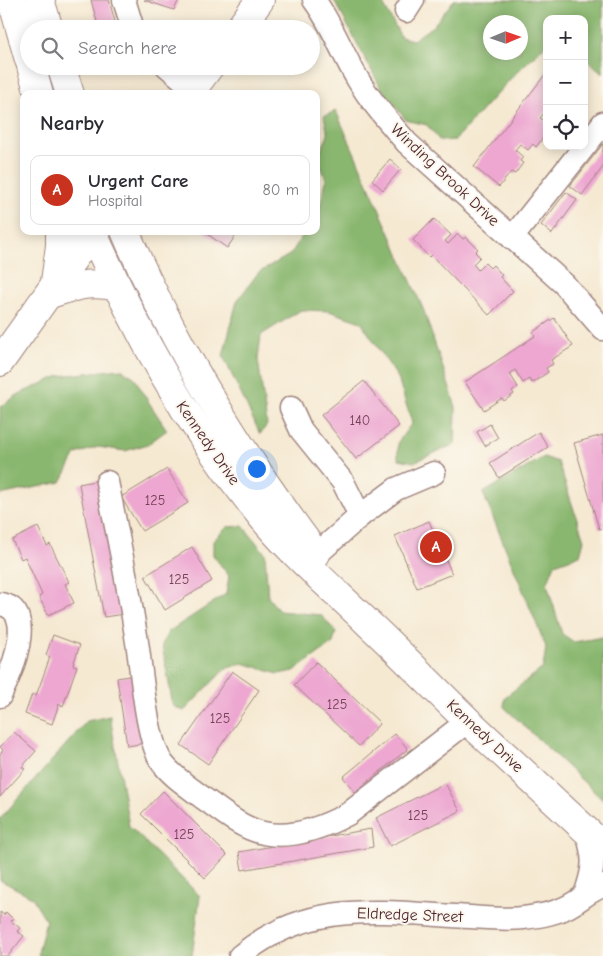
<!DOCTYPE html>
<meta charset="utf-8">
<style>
body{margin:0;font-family:"Comic Neue",sans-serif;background:#f2f2f3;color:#2b2b33}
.controls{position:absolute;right:15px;top:15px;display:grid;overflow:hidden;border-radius:10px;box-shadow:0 2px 12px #0003}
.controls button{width:45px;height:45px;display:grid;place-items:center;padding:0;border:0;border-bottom:1px solid #e1e1e2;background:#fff;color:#2b2b33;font:25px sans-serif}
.compass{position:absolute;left:483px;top:15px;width:45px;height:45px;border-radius:50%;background:#fff;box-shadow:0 2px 12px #0003;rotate:88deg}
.you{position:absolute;left:256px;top:468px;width:18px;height:18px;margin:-12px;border:4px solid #fff;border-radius:50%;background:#1a73e8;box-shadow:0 0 0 8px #1a73e833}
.badge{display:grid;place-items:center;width:32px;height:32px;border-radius:50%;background:#c8321e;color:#fff;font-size:16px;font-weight:700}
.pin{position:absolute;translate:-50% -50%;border:2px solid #fff;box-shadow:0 1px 5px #0006}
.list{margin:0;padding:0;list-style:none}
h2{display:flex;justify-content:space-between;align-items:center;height:65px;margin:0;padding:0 20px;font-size:21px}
h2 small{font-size:16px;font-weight:400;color:#7c7c81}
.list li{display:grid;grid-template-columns:32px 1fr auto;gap:15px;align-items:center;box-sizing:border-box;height:70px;margin:0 10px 10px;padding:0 10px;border:1px solid #e1e1e2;border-radius:10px}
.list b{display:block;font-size:19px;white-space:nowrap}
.list p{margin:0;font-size:16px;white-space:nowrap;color:#7c7c81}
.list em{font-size:16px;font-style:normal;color:#7c7c81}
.icon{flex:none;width:28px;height:28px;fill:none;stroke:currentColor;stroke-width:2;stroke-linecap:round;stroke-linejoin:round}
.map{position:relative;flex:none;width:603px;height:956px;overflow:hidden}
.search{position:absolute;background:#fff;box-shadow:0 2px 12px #0003;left:20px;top:20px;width:300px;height:55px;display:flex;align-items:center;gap:12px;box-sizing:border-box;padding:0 18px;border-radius:28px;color:#7c7c81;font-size:19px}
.panel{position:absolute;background:#fff;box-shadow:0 2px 12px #0003;left:20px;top:90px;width:300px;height:145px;border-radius:10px}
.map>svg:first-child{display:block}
</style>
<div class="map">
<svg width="603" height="956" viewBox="0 0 603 956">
<rect width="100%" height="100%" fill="#fbf7ec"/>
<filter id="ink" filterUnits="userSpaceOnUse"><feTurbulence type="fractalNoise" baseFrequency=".02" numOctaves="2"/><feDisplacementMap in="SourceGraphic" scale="10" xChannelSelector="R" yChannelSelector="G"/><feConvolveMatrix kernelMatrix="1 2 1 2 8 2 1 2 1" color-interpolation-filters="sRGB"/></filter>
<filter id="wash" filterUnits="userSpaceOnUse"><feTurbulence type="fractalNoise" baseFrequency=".0096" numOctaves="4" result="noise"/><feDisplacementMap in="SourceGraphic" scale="20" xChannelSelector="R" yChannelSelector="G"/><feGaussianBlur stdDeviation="1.12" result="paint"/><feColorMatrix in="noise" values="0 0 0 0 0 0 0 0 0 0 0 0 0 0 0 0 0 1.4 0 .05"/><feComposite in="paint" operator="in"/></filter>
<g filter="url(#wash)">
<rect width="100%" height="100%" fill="#f5e9d2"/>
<!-- forest -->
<g fill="#8ab76f" stroke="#6a6b4d" fill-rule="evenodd">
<path d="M334,0h47l20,37 12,3 20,-14 21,-26h149v74l-19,-18v-37h-37v24l-34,33 -58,64 -15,1 -13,-16 -21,-5 -25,-32zM520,22v30h-30v-30z"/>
<polygon points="336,111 424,311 456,407 455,444 414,462 398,459 398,442 412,423 398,378 361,322 329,311 301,310 261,335 258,359 267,425 260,434 223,356 237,301 258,273 291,254 305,231 316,231 316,213 320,206 326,180 318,157 328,135 324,116"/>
<polygon points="121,369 134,377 148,401 167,430 148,444 125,451 98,447 76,454 61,482 0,495 0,407 19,394 59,376"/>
<polygon points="544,457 558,462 584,540 580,555 555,564 547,584 562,634 574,642 603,637 603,800 504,707 505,697 543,668 546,647 483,493"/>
<polygon points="243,526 265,553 268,597 279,611 321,615 336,632 333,643 294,671 278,674 243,663 225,669 184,711 173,706 162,645 168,632 226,594 229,576 213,555 213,541 227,527"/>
<polygon points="110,716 129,826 200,896 192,956 39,956 38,953 46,920 32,897 0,880 0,819 87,721"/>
</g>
<g id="blocks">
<!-- building -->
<g fill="#eda7d1">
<polygon points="91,0 109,0 117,29 99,29"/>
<polygon points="144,0 179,0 174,10"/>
<polygon points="547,72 547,113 545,112 540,118 547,122 545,129 547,133 536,147 533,144 528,150 520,144 515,150 523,157 520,161 523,163 515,174 511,172 499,187 474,167"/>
<polygon points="603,144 603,167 582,195 570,186"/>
<polygon points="390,159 401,169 383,190 372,180"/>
<polygon points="566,192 577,200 552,234 541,225"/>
<polygon points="434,219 451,235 445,241 448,244 458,234 463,239 466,237 478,249 475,252 480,257 473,264 478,270 485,263 490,268 493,265 502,275 500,277 513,291 489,315 431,255 429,257 413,240"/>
<polygon points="203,231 239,231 227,248"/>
<polygon points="554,318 573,346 551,360 553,364 546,368 548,372 532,383 529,379 523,383 515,370 510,374 518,387 512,391 514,394 504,401 502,398 484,410 465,382 535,336 533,332"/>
<polygon points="364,381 399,426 356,459 321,415"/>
<polygon points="490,424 498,438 485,446 477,432"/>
<polygon points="539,432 548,447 499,478 490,463"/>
<polygon points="603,435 603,528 599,529 574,443"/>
<polygon points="167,469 188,503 142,531 121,497"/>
<polygon points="99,480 124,614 104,617 79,484"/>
<polygon points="429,521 452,574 417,588 395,536"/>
<polygon points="38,527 47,546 50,544 69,582 65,584 74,603 48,615 39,597 42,595 25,557 21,559 12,540"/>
<polygon points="192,547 212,581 165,610 145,576"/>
<polygon points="53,635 80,645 73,665 77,666 63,706 59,704 52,724 25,714 32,694 36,696 50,657 46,655"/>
<polygon points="316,662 380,723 359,746 294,685"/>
<polygon points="232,671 259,690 208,764 181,745"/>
<polygon points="135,675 146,743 127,746 117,678"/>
<polygon points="14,732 36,751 22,767 25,769 0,797 0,754 3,750 0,747"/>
<polygon points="395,734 408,749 355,792 343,777"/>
<polygon points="445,783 460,811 390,846 376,818"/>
<polygon points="163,791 227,855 205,878 141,814"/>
<polygon points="371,829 373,847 242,870 239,852"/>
<polygon points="0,912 4,915 6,912 13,919 11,921 20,928 17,931 24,936 8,956 0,956"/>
</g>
</g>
</g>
<g filter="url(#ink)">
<use href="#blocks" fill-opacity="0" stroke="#a0847e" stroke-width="1"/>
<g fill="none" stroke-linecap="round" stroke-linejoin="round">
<defs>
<g id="minor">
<polyline points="124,0 133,29"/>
<path d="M314,0c18,24 28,53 43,78 14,24 32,44 50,65l157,141 39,45"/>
<polyline points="406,11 413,0"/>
<polyline points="167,66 193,88"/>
<polyline points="512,238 603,123"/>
<polyline points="291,408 301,430 343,482 360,516"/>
<path d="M107,482c11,54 22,107 30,160 5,31 9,94 24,119 10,15 28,26 42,37 16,11 30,24 48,31 32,14 69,0 97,-15l120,-93"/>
<polyline points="316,555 360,516 396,489 434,473"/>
<path d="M0,604c39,5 10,72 0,92"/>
<path d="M585,895c10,-28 10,-37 1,-65"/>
<path d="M240,956c71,-59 146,-43 230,-39 17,1 36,3 53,1 18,-2 36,-5 51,-15 10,-6 17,-13 29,-17"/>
</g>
<g id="major">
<polyline points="12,0 29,60"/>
<polyline points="40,0 49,29"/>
<polyline points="239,29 260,0"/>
<polyline points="31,66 39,94"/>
<polyline points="61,66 70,94"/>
<polyline points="189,94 210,66"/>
<path d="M92,231c44,100 93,190 162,276 33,43 75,78 114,116 34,32 67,66 101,99 45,42 90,83 134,124"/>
<path d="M125,231c49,115 116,223 191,323"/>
<polyline points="55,282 60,246 60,231"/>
<path d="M49,294c25,-7 41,-14 68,-7"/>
<polyline points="0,362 93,231"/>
</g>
</defs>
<!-- minor casing -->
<use href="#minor" stroke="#a0847e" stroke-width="25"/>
<!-- major casing -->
<use href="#major" stroke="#a0847e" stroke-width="30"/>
<!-- minor -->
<use href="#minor" stroke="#fff" stroke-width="22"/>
<!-- major -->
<use href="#major" stroke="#fff" stroke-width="28"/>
</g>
</g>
<g text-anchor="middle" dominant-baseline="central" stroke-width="4" stroke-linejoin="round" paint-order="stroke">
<!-- number labels -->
<g font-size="14" fill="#734154">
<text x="360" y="420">140</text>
<text x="155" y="500">125</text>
<text x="179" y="579">125</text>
<text x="337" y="704">125</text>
<text x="220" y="718">125</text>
<text x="418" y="815">125</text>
<text x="184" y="834">125</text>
</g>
<!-- street labels -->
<g font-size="16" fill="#4a1f2b" stroke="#fbf7ec">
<text transform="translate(445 175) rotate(43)">Winding Brook Drive</text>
<text transform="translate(208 443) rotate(55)">Kennedy Drive</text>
<text transform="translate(485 736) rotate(43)">Kennedy Drive</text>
<text transform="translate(410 915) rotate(2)">Eldredge Street</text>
</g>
</g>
</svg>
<div class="controls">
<button>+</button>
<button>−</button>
<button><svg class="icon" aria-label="locate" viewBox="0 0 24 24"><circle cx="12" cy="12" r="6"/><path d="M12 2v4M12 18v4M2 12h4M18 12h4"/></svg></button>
</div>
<svg class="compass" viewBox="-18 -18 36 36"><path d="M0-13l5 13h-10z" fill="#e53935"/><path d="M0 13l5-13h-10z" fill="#7c7c81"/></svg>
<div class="you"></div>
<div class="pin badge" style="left:436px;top:547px">A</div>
<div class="search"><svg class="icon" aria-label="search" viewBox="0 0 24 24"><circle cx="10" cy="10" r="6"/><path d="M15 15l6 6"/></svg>Search here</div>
<section class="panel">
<h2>Nearby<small></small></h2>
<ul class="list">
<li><span class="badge">A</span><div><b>Urgent Care</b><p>Hospital</p></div><em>80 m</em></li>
</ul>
</section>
</div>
